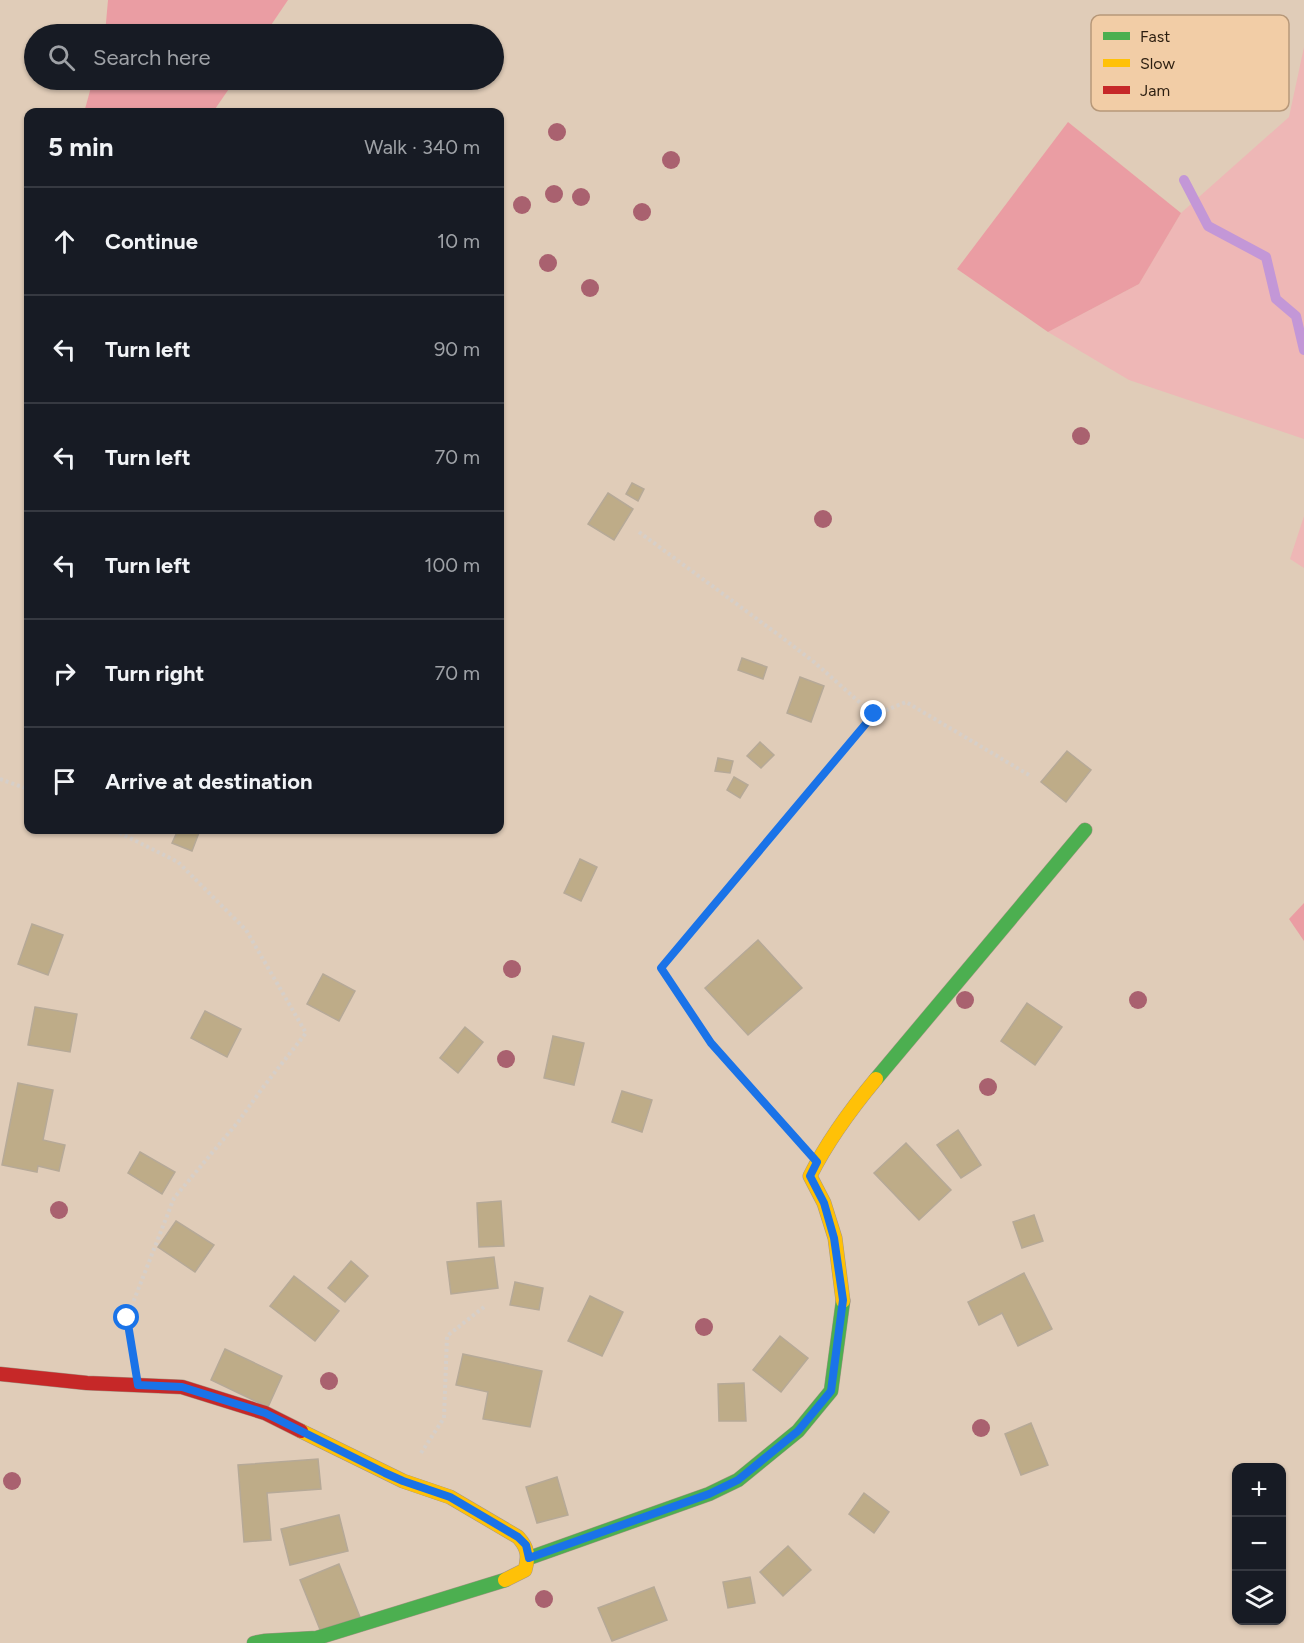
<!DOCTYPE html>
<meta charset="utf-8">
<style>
body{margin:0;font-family:Figtree,sans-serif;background:#242831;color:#f1f3f6}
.controls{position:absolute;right:18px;bottom:18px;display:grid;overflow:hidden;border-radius:12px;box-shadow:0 2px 4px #0004}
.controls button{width:54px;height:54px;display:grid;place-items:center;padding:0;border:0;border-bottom:2px solid #363941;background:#171b24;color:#f1f3f6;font:30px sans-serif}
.stop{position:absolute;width:18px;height:18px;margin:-14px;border:4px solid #1a73e8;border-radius:50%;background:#fff}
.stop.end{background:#1a73e8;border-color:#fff;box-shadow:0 2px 6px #0008}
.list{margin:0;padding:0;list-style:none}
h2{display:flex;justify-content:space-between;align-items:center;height:78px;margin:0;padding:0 24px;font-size:26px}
h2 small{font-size:20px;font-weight:400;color:#9ea1a6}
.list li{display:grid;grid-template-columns:39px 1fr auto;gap:18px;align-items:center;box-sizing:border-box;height:108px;padding:0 24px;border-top:2px solid #363941}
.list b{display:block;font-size:22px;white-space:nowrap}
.list em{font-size:20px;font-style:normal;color:#9ea1a6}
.icon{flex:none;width:33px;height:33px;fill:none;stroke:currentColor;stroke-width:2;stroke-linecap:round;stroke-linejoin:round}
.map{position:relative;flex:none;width:1304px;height:1643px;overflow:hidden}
.search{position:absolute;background:#171b24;box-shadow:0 2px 4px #0004;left:24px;top:24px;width:480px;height:66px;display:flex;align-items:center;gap:15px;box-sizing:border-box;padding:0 21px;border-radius:33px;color:#9ea1a6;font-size:22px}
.panel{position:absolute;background:#171b24;box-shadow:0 2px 4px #0004;left:24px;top:108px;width:480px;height:726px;border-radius:12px}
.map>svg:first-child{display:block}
</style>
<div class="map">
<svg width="1304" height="1643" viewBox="0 0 1304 1643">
<rect width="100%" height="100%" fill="#e0ccb8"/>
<!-- green -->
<g fill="#eeb7b6">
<polygon points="1304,47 1304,439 1129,380 1048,332 1139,284 1181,213 1289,117"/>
<polygon points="1304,516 1304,568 1290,559"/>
</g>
<!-- forest -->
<g fill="#ea9da3">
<polygon points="108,0 288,0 265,34 105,34"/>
<polygon points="93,80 235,80 213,112 90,112 85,109"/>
<polygon points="1068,122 1181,213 1139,284 1048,332 957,269"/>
<polygon points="1304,903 1304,941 1289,919"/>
</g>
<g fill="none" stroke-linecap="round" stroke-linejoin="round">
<!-- stream -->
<polyline stroke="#c397d7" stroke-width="10" points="1184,180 1208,226 1266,257 1276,299 1296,316 1304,350"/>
</g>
<!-- building -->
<g fill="#beac88" stroke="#b6a997" stroke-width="1.5">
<polygon points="632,483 644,489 638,501 626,494"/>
<polygon points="608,493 633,509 614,540 588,524"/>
<polygon points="742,658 767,667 763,679 738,670"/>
<polygon points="800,677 824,686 811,722 787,713"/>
<polygon points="760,742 774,755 761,768 747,756"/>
<polygon points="1067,751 1091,770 1066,802 1041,782"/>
<polygon points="718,758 733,761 730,773 715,771"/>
<polygon points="734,777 748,785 740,798 727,790"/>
<polygon points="178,830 200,830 192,851 172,843"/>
<polygon points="580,859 597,867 581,901 564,893"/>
<polygon points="32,924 63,935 48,975 18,964"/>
<polygon points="758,940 802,988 748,1035 705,988"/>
<polygon points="323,974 355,991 339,1021 307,1004"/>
<polygon points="1027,1003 1062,1027 1035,1065 1001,1041"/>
<polygon points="35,1007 77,1014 70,1052 28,1045"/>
<polygon points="205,1011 241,1029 227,1057 191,1038"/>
<polygon points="465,1027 483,1042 458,1073 440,1058"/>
<polygon points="553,1036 584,1043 574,1085 544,1078"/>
<polygon points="18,1083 53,1090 43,1140 65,1145 59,1171 38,1166 37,1172 2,1165"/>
<polygon points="622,1091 652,1100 642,1132 612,1122"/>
<polygon points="958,1130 981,1165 961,1178 937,1145"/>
<polygon points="906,1143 951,1190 919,1220 874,1173"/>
<polygon points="140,1152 175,1172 162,1194 128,1173"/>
<polygon points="501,1201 504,1246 479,1247 477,1203"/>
<polygon points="1034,1215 1043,1241 1022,1248 1013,1222"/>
<polygon points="176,1221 214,1245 195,1272 158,1247"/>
<polygon points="494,1257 498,1288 451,1294 447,1262"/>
<polygon points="351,1261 368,1276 345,1302 328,1288"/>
<polygon points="1024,1273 1052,1329 1018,1346 1002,1313 979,1325 968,1302"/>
<polygon points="294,1276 339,1311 315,1341 270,1306"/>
<polygon points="515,1282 543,1288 539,1310 510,1305"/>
<polygon points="590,1296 623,1312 602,1356 568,1341"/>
<polygon points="780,1336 808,1358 781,1392 753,1370"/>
<polygon points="225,1349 282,1376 268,1407 211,1380"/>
<polygon points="463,1354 542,1371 530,1427 483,1419 488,1392 456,1385"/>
<polygon points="744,1383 746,1421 719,1421 718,1384"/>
<polygon points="1031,1423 1048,1465 1021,1475 1005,1434"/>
<polygon points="318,1459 321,1489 267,1493 271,1540 244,1542 238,1465"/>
<polygon points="557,1477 568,1515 537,1523 526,1487"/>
<polygon points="864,1493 889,1512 874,1533 849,1514"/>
<polygon points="339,1515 348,1551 290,1565 281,1529"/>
<polygon points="788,1546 811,1570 783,1596 760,1572"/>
<polygon points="339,1564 360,1617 321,1632 300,1580"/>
<polygon points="750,1577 755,1603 728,1608 723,1582"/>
<polygon points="654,1587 667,1620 612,1641 598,1608"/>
</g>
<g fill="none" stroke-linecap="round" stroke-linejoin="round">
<defs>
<g id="fast">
<polyline points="876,1079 1085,830"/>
<polyline points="529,1558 709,1494 738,1480 798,1431 831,1391 843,1301"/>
<polyline points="254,1643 264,1641 317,1638 505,1580"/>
</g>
<g id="slow">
<path d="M843,1301l-8,-63 -11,-35 -14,-27c17,-34 41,-67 66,-97"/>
<path d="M301,1431l102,50 47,16 68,40c10,11 11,19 7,33l-20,10"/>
</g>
<polyline id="jam" points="0,1374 87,1383 182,1387 265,1413 301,1431"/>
</defs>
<!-- fast casing -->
<use href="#fast" stroke="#a59685" stroke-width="15"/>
<!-- slow casing -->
<use href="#slow" stroke="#a59685" stroke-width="15"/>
<!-- jam casing -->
<use href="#jam" stroke="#a59685" stroke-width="15"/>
<!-- path -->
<g stroke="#d6cfc9" stroke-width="4" stroke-dasharray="3 3" stroke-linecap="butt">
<polyline points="639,532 780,636 814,662 874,715"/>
<polyline points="0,779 28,789"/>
<polyline points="114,830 178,862 246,930 306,1033 264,1086 238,1122 174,1198 127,1318 132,1353"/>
<polyline points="794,1136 711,1043 661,968 874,715 906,702 1029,775"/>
<polyline points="421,1453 444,1418 447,1336 484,1307"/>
</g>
<!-- fast -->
<use href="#fast" stroke="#4caf50" stroke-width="14"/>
<!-- slow -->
<use href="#slow" stroke="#ffc107" stroke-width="14"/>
<!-- jam -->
<use href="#jam" stroke="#c62828" stroke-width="14"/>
</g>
<!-- trees -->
<g fill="#a9616f">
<circle cx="557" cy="132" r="9"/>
<circle cx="671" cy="160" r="9"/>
<circle cx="554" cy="194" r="9"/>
<circle cx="581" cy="197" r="9"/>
<circle cx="522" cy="205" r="9"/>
<circle cx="642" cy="212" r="9"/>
<circle cx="548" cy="263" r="9"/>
<circle cx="590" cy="288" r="9"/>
<circle cx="1081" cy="436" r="9"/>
<circle cx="823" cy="519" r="9"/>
<circle cx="512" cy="969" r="9"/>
<circle cx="965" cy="1000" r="9"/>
<circle cx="1138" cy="1000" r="9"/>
<circle cx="506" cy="1059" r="9"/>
<circle cx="988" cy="1087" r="9"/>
<circle cx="59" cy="1210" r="9"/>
<circle cx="704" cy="1327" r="9"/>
<circle cx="329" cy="1381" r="9"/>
<circle cx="981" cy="1428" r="9"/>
<circle cx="12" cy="1481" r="9"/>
<circle cx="544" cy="1599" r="9"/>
</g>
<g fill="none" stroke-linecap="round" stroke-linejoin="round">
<!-- route -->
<polyline stroke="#1a73e8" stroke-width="8" points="127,1318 138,1385 182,1387 265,1413 385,1473 403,1481 450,1497 518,1537 526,1545 529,1558 709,1494 738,1480 798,1431 831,1391 843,1300 834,1238 824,1203 810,1176 817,1162 711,1043 661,968 874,714"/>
</g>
<!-- legend -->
<rect x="1091" y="15" width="198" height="96" rx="9" fill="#f2cda6" stroke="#b79879" stroke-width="1.5"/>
<rect x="1103" y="32" width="27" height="8" fill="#4caf50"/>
<rect x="1103" y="59" width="27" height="8" fill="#ffc107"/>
<rect x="1103" y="86" width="27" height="8" fill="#c62828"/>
<g font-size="16" fill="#2c1e10">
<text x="1140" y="42">Fast</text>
<text x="1140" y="69">Slow</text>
<text x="1140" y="96">Jam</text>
</g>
</svg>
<div class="controls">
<button>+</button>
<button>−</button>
<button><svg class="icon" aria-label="layers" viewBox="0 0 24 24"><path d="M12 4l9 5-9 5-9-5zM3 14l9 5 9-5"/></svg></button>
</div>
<div class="stop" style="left:127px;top:1318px"></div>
<div class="stop end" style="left:874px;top:714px"></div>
<div class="search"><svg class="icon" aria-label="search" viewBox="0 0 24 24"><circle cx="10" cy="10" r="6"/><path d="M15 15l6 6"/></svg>Search here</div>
<section class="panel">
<h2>5 min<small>Walk · 340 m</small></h2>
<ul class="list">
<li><svg class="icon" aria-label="ahead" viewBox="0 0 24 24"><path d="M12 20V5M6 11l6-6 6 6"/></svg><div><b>Continue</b></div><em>10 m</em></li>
<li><svg class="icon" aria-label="left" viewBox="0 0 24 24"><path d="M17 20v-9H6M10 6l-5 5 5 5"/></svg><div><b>Turn left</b></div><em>90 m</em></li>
<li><svg class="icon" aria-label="left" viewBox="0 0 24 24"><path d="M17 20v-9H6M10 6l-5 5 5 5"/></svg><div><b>Turn left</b></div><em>70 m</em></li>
<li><svg class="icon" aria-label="left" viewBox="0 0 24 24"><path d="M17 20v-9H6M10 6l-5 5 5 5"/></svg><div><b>Turn left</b></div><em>100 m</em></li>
<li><svg class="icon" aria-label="right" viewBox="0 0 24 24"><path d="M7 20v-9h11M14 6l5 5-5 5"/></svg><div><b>Turn right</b></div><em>70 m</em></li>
<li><svg class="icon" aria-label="arrive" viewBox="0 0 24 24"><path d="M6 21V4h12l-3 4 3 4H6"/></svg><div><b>Arrive at destination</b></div></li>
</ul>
</section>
</div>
